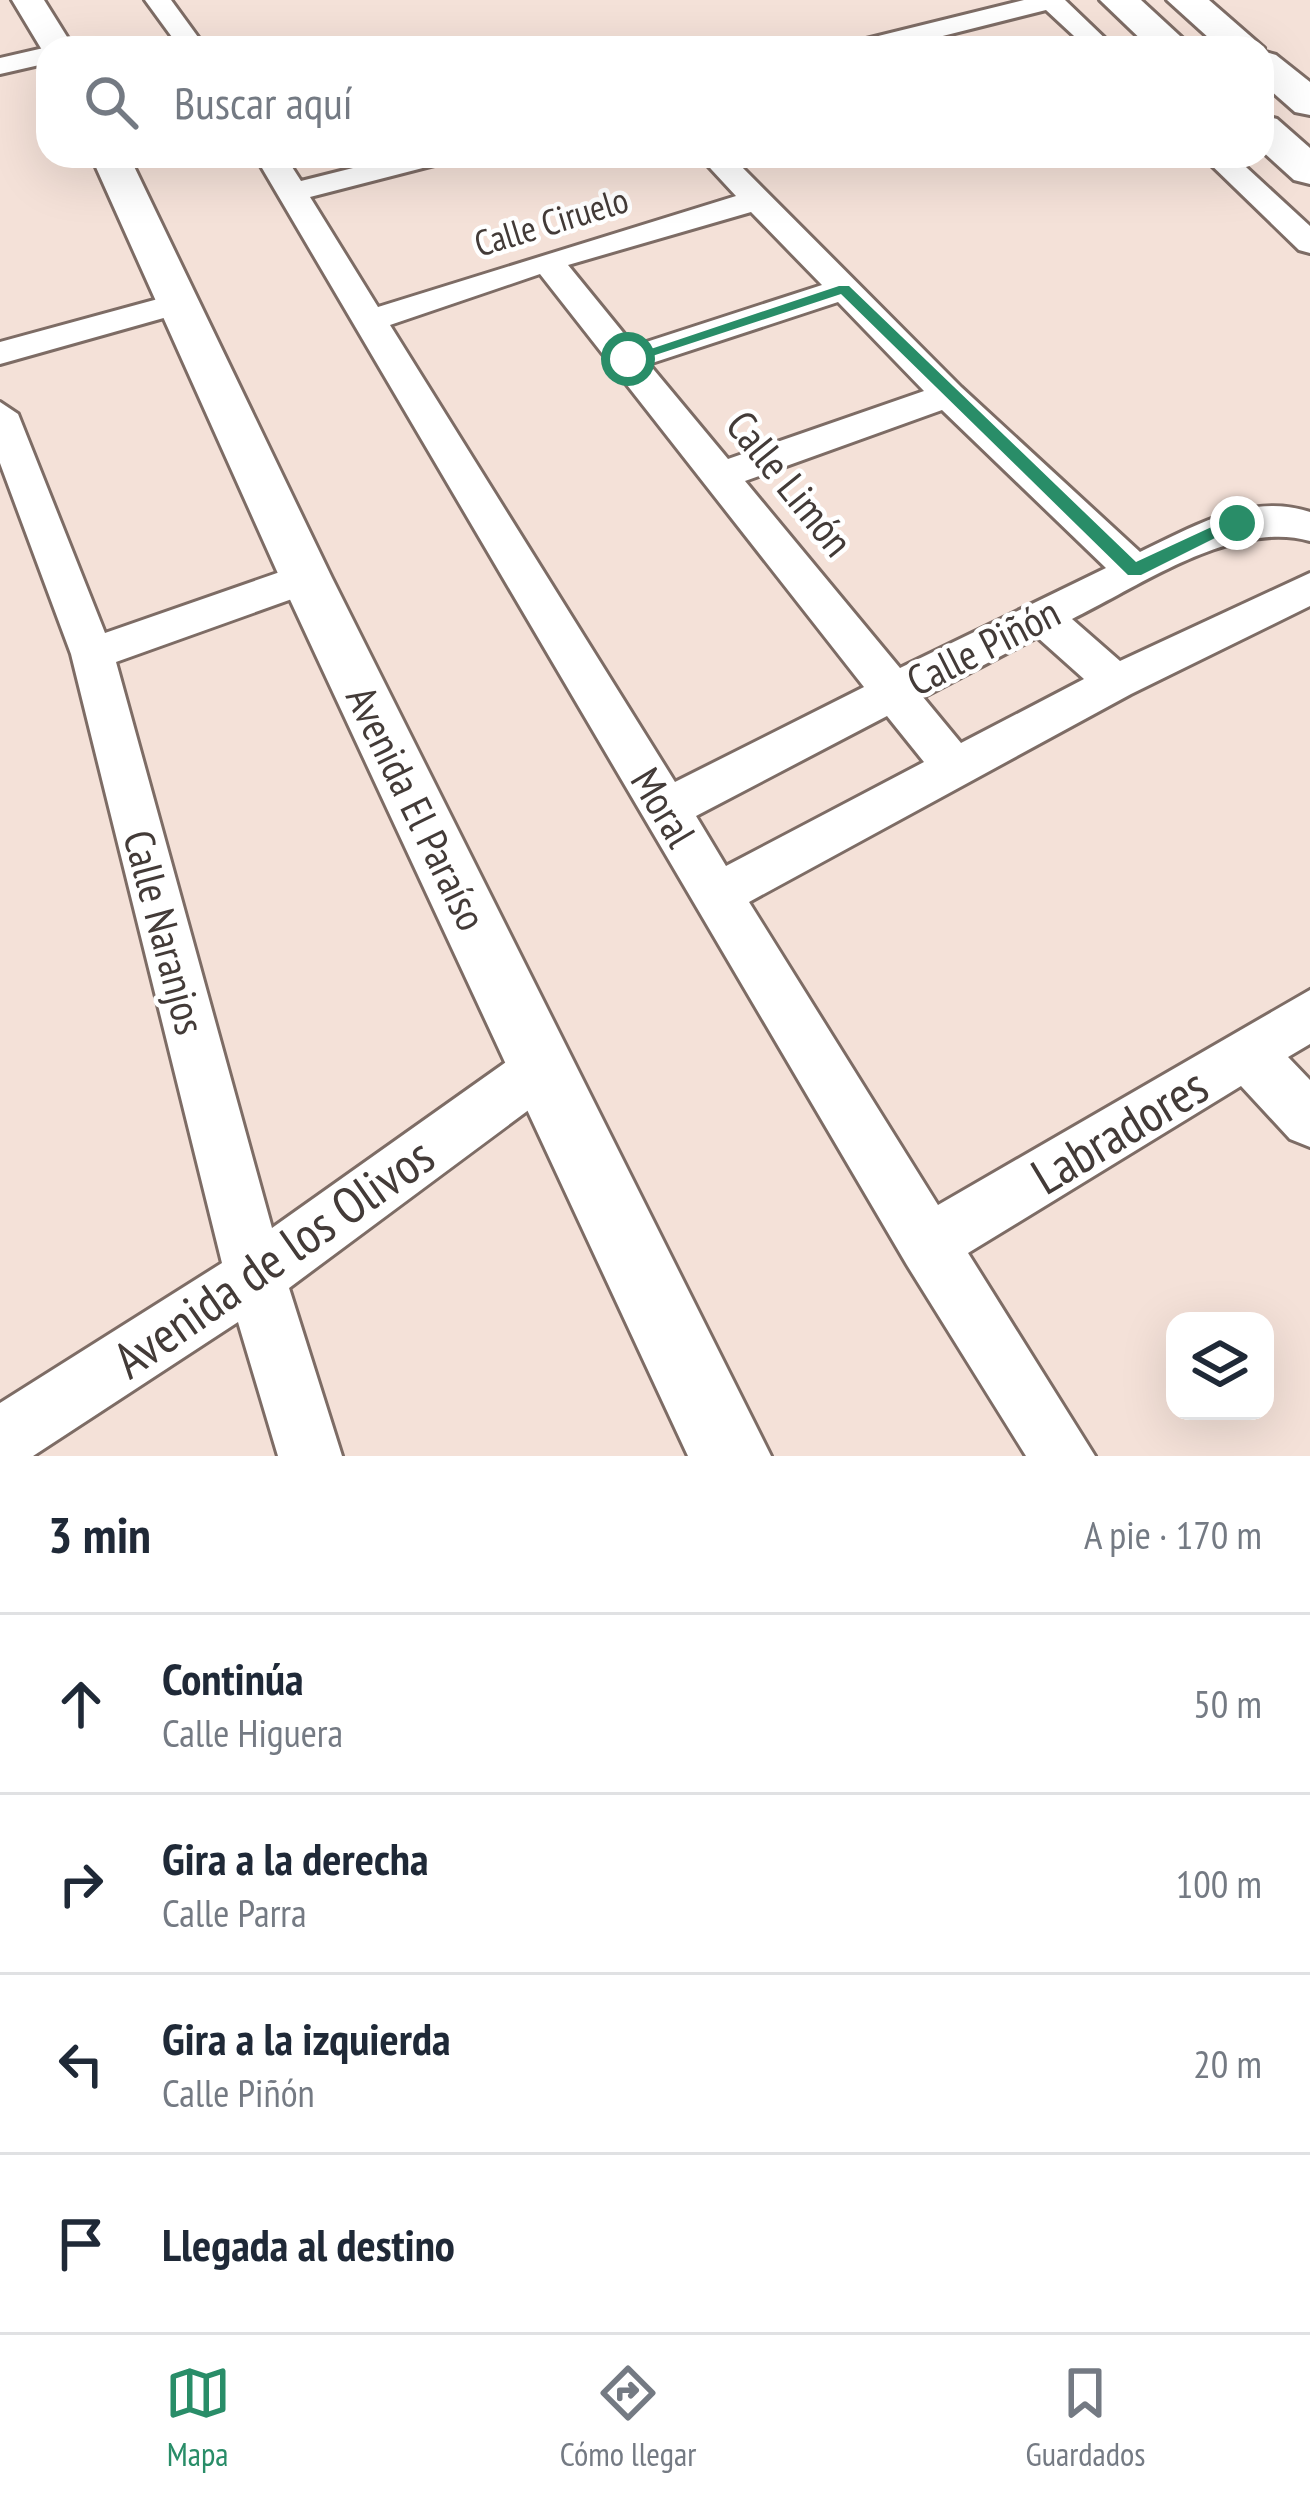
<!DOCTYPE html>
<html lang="es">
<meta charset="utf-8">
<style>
body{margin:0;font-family:"PT Sans Narrow",sans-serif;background:#f2f2f3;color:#1f2937}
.controls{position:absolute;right:36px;bottom:36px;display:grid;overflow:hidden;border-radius:24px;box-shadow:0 12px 48px #0002}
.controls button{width:108px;height:108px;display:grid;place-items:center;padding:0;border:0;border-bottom:3px solid #e0e1e3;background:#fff;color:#1f2937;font:60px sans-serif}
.stop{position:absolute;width:36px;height:36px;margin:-27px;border:9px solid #298d68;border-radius:50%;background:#fff}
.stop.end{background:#298d68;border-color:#fff;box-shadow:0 3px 12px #0008}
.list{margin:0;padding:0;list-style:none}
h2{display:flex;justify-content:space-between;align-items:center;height:156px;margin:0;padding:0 48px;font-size:51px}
h2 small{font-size:39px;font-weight:400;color:#747a83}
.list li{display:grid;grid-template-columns:78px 1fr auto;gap:36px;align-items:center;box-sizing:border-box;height:180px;padding:0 48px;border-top:3px solid #e0e1e3}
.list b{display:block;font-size:45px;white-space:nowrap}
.list p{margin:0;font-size:39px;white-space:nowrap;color:#747a83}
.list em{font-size:39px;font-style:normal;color:#747a83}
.icon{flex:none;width:66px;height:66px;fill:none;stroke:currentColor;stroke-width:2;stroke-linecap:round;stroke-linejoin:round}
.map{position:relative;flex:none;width:1310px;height:1456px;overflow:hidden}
.search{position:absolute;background:#fff;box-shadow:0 12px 48px #0002;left:36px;right:36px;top:36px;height:132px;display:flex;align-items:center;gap:30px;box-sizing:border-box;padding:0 42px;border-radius:36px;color:#747a83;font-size:45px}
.sheet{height:876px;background:#fff}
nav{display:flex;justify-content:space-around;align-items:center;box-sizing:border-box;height:168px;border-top:3px solid #e0e1e3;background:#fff;font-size:33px;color:#747a83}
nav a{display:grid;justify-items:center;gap:6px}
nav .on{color:#298d68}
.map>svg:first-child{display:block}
</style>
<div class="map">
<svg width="1310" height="1456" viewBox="0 0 1310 1456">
<rect width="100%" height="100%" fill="#f4e1d8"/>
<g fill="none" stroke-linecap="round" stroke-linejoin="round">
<defs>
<g id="minor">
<polygon points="145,0 171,0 206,48 180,48"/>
<polygon points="1024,0 1065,0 1115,48 1087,48 1046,10 895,48 850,48 854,42"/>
<polygon points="48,47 48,63 0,74 0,58"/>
<path d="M255,156h30l16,25 100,-25h50l-5,6 -136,35 68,110 358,-111 -37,-40h32l230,231 179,165c53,-25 110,-60 170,-40v29c-75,-22 -170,45 -238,78l48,42 190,-88v33l-179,88 -382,208 189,303 372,-215v54l-22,13 22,23v67l-20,-8 -49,-53 -273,167 127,203h-69l-119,-191zM751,212l71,73 -188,61 -66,-81zM540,274l324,413 -189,95 -285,-457zM838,302l86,89 -196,68 -79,-95zM942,410l164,158 -206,100 -155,-187zM1037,637l47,42 -123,64 -38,-46zM887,716l37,46 -198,104 -30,-50z"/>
<polygon points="1202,156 1234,156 1310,226 1310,253 1299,250"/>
<polygon points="180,293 197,303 192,310 0,364 0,342"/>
<polygon points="0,402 18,414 105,633 306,563 320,567 326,578 320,589 116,662 272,1228 523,1050 542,1042 561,1050 569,1068 561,1086 289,1288 342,1456 278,1456 238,1322 33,1456 0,1456 0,1403 222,1263 71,654 0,463"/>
</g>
<g id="tertiary">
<polygon points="12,0 44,0 74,48 48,48 45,55"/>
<polygon points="91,156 129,156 332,578 771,1456 688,1456 280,578"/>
</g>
<g id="motorway">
<polygon points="1100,0 1141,0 1193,48 1150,48"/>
<polygon points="1167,0 1209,0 1264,48 1220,48"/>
<polygon points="1262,51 1276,55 1310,82 1310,115 1295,112 1262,83"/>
<polygon points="1262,115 1277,119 1310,148 1310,184 1294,180 1262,151"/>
</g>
</defs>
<!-- minor casing -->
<use href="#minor" stroke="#7d6c65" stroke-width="6"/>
<!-- tertiary casing -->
<use href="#tertiary" stroke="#7d6c65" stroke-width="6"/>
<!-- motorway casing -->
<use href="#motorway" stroke="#7d6c65" stroke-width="6"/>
<!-- minor -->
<use href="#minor" fill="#fff" fill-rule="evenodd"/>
<!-- tertiary -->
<use href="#tertiary" fill="#fff" fill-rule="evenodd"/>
<!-- motorway -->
<use href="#motorway" fill="#fff" fill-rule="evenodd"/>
</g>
<!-- route -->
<polygon fill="#298d68" points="839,286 849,286 1136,562 1231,518 1245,523 1141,575 1128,575 841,294 634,362 621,359"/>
<g text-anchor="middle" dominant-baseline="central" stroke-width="9" stroke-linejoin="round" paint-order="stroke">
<!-- far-street labels -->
<g font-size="36" fill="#433b38" stroke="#fff">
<text transform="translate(551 221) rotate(-17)">Calle Ciruelo</text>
</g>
<!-- street labels -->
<g font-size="42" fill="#433b38" stroke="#fff">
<text transform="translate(790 483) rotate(51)">Calle Limón</text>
<text transform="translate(983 646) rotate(-27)">Calle Piñón</text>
<text transform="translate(664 807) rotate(59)">Moral</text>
<text transform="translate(417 808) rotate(64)">Avenida El Paraíso</text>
<text transform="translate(165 932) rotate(75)">Calle Naranjos</text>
</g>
<!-- near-street labels -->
<g font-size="51" fill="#433b38" stroke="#fff">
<text transform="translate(1119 1130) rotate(-31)">Labradores</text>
<text transform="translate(273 1257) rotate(-35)">Avenida de los Olivos</text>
</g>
</g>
</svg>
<div class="controls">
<button><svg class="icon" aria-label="layers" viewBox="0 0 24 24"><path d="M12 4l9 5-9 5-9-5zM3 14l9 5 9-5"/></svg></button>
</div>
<div class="stop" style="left:628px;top:359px"></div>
<div class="stop end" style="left:1237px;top:523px"></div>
<div class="search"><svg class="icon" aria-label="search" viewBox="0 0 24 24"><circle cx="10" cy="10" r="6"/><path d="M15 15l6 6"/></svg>Buscar aquí</div>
</div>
<section class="sheet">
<h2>3 min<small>A pie · 170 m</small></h2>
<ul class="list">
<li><svg class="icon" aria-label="ahead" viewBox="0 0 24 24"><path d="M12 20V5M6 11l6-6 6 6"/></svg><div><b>Continúa</b><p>Calle Higuera</p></div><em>50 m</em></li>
<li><svg class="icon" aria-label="right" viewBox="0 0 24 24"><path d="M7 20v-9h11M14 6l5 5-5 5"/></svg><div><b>Gira a la derecha</b><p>Calle Parra</p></div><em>100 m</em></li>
<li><svg class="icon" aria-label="left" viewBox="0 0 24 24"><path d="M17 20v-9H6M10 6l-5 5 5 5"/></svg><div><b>Gira a la izquierda</b><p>Calle Piñón</p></div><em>20 m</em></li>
<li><svg class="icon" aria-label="arrive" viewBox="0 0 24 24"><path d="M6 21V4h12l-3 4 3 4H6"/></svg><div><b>Llegada al destino</b></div></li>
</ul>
</section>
<nav>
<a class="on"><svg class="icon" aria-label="map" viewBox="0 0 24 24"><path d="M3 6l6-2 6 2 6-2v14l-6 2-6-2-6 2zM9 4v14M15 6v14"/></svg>Mapa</a>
<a><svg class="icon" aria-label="directions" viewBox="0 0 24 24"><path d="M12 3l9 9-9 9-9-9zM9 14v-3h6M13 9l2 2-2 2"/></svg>Cómo llegar</a>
<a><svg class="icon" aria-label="saved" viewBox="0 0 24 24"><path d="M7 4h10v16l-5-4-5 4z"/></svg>Guardados</a>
</nav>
